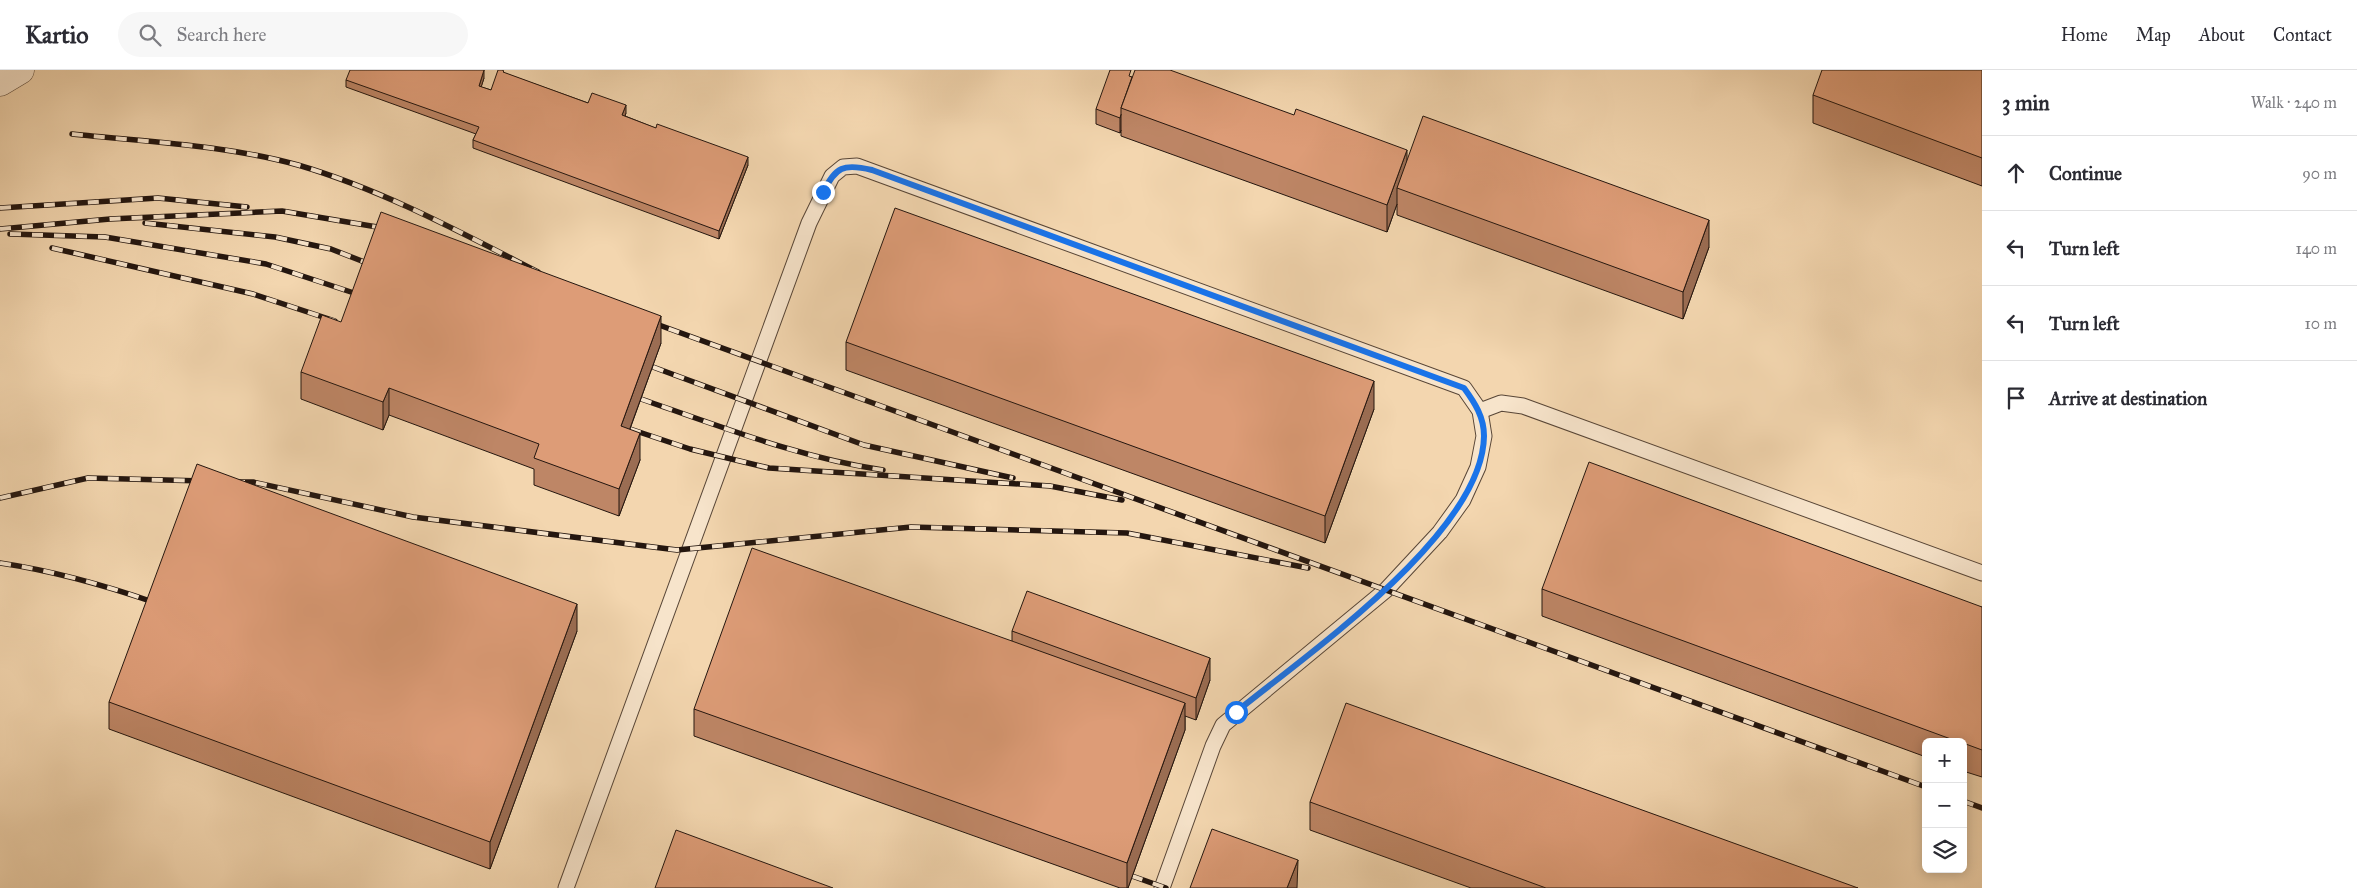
<!DOCTYPE html>
<meta charset="utf-8">
<style>
body{margin:0;font-family:"IM FELL Great Primer",serif;background:#f7f7f7;color:#2b2b33}
.controls{position:absolute;right:15px;bottom:15px;display:grid;overflow:hidden;border-radius:8px;box-shadow:0 2px 12px #0003}
.controls button{width:45px;height:45px;display:grid;place-items:center;padding:0;border:0;border-bottom:1px solid #e1e1e2;background:#fff;color:#2b2b33;font:25px sans-serif}
.stop{position:absolute;width:15px;height:15px;margin:-11px;border:4px solid #1a73e8;border-radius:50%;background:#fff}
.stop.end{background:#1a73e8;border-color:#fff;box-shadow:0 1px 5px #0008}
.list{margin:0;padding:0;list-style:none}
h2{display:flex;justify-content:space-between;align-items:center;height:65px;margin:0;padding:0 20px;font-size:21px}
h2 small{font-size:16px;font-weight:400;color:#7c7c81}
.list li{display:grid;grid-template-columns:32px 1fr auto;gap:15px;align-items:center;box-sizing:border-box;height:75px;padding:0 20px;border-top:1px solid #e1e1e2}
.list b{display:block;font-size:19px;white-space:nowrap}
.list em{font-size:16px;font-style:normal;color:#7c7c81}
.icon{flex:none;width:28px;height:28px;fill:none;stroke:currentColor;stroke-width:2;stroke-linecap:round;stroke-linejoin:round}
.map{position:relative;flex:none;width:1982px;height:818px;overflow:hidden}
header{display:flex;align-items:center;gap:30px;box-sizing:border-box;height:70px;padding:0 25px;background:#fff;border-bottom:1px solid #e1e1e2}
header strong{font-size:24px}
nav{display:flex;gap:28px;margin-inline-start:auto;font-size:18px}
.search{width:350px;height:45px;background:#f7f7f7;display:flex;align-items:center;gap:12px;box-sizing:border-box;padding:0 18px;border-radius:28px;color:#7c7c81;font-size:19px}
main{display:flex}
aside{flex:1;background:#fff}
.map>svg:first-child{display:block}
</style>
<header>
<strong>Kartio</strong>
<div class="search"><svg class="icon" aria-label="search" viewBox="0 0 24 24"><circle cx="10" cy="10" r="6"/><path d="M15 15l6 6"/></svg>Search here</div>
<nav><a>Home</a><a>Map</a><a>About</a><a>Contact</a></nav>
</header>
<main>
<div class="map">
<svg width="1982" height="818" viewBox="0 0 1982 818">
<rect width="100%" height="100%" fill="#f3d6af"/>
<filter id="stains"><feTurbulence type="fractalNoise" baseFrequency=".004" numOctaves="4"/><feColorMatrix values="0 0 0 0 .2 0 0 0 0 .09 0 0 0 0 .02 0 0 0 .5 -.17"/></filter>
<radialGradient id="worn" r=".72"><stop offset=".6" stop-color="#630" stop-opacity="0"/><stop offset="1" stop-color="#630" stop-opacity=".3"/></radialGradient>
<g fill="none" stroke-linecap="round" stroke-linejoin="round">
<defs>
<g id="service">
<polyline points="1480,341 1501,333 1523,336 1982,503"/>
<polyline points="566,818 809,153 832,106 843,97 857,96 1464,318 1480,341 1484,366 1478,397 1463,430 1440,462 1386,520 1223,655 1213,676 1162,818"/>
</g>
<polyline id="tertiary" points="0,12 20,0"/>
</defs>
<!-- service casing -->
<use href="#service" stroke="#584637" stroke-width="17"/>
<!-- tertiary casing -->
<use href="#tertiary" stroke="#584637" stroke-width="29"/>
<!-- service -->
<use href="#service" stroke="#f7e4cb" stroke-width="15"/>
<!-- tertiary -->
<use href="#tertiary" stroke="#f7e4cb" stroke-width="28"/>
<defs>
<g id="rail">
<path d="M72,64c75,8 154,11 226,31 85,25 162,67 240,107"/>
<polyline points="0,138 158,128 247,137"/>
<polyline points="145,153 275,167 331,179 372,195"/>
<polyline points="0,159 110,149 282,141 389,159"/>
<polyline points="10,164 105,167 266,194 360,225"/>
<polyline points="52,178 253,224 335,251"/>
<polyline points="648,251 1926,717"/>
<polyline points="653,297 864,375 1013,408"/>
<path d="M641,329c79,27 159,59 242,71"/>
<polyline points="630,359 690,379 769,398 1050,416 1122,430"/>
<polyline points="234,412 253,412 413,447 677,480 911,457 1127,463 1308,498"/>
<polyline points="0,428 88,408 204,411"/>
<path d="M0,493c54,8 104,22 156,40"/>
<polyline points="1963,731 1982,738"/>
<polyline points="1132,806 1166,818"/>
</g>
</defs>
<!-- rail casing -->
<use href="#rail" stroke="#24160f" stroke-width="5.5"/>
<!-- rail -->
<use href="#rail" stroke="#f7e4cb" stroke-width="4" stroke-dasharray="11" stroke-linecap="butt"/>
</g>
<!-- wall -->
<g fill="#be8666" stroke="#24160f">
<polygon points="1982,0 1982,116 1813,53 1813,25"/>
<polygon points="504,3 588,33 626,43 625,46 748,95 719,169 473,78 473,70 476,64 346,17 346,10 484,8 481,17 491,20"/>
<polygon points="1131,7 1407,90 1709,177 1683,249 1397,145 1397,134 1387,162 1121,66 1121,60 1120,63 1096,54 1096,39"/>
<polygon points="846,272 1374,339 1325,473 846,300"/>
<polygon points="661,273 630,359 640,390 619,446 534,415 534,399 389,345 383,360 301,329 301,302"/>
<polygon points="1542,519 1982,537 1982,707 1963,701 1963,672 1926,672 1926,687 1542,546"/>
<polygon points="577,561 490,799 109,659 109,632"/>
<polygon points="1012,561 1210,610 1196,650 1185,646 1185,660 1128,818 1120,818 694,666 694,639 1012,571"/>
<polygon points="1310,732 1858,818 1471,818 1310,760"/>
</g>
<!-- shaded-wall -->
<g fill="#9b6d53" stroke="#24160f">
<polygon points="484,0 484,8 479,24 479,16"/>
<polygon points="626,35 626,43 622,53 622,45"/>
<polygon points="1121,44 1121,60 1120,63 1120,48"/>
<polygon points="1407,80 1407,107 1397,118 1397,134 1387,162 1387,135"/>
<polygon points="748,87 748,95 719,169 719,161"/>
<polygon points="1709,150 1709,177 1683,249 1683,222"/>
<polygon points="661,246 661,273 621,383 621,356"/>
<polygon points="1374,311 1374,339 1325,473 1325,446"/>
<polygon points="389,318 389,345 383,360 383,332"/>
<polygon points="640,363 640,390 619,446 619,419"/>
<polygon points="577,534 577,561 490,799 490,772"/>
<polygon points="1210,588 1210,610 1196,650 1196,628"/>
<polygon points="1185,633 1185,660 1128,818 1127,818 1127,793"/>
<polygon points="1298,790 1297,818 1287,818"/>
</g>
<!-- building -->
<g fill="#dd9c77" stroke="#24160f">
<polygon points="350,0 484,0 479,16 491,20 498,0 502,0 504,1 503,2 588,33 592,23 626,35 622,45 656,58 657,54 748,87 719,161 473,70 479,57 346,10"/>
<polygon points="1110,0 1131,0 1129,6 1132,7 1121,38 1121,44 1120,48 1096,39"/>
<polygon points="1135,0 1170,0 1294,45 1296,39 1407,80 1387,135 1121,38"/>
<polygon points="1822,0 1982,0 1982,88 1813,25"/>
<polygon points="1423,46 1709,150 1683,222 1397,118"/>
<polygon points="895,138 1374,311 1325,446 846,272"/>
<polygon points="381,142 661,246 621,356 640,363 619,419 534,388 539,374 389,318 383,332 301,302 322,245 341,252"/>
<polygon points="1589,392 1982,537 1982,680 1963,673 1963,672 1959,672 1542,519"/>
<polygon points="197,394 577,534 490,772 109,632"/>
<polygon points="752,478 1185,633 1127,793 694,639"/>
<polygon points="1027,521 1210,588 1196,628 1012,561"/>
<polygon points="1346,633 1858,818 1546,818 1310,732"/>
<polygon points="1212,759 1298,790 1287,818 1190,818"/>
<polygon points="676,760 833,818 655,818"/>
</g>
<g fill="none" stroke-linecap="round" stroke-linejoin="round">
<!-- route -->
<path stroke="#1a73e8" stroke-width="6" d="M823,122c13,-25 20,-29 49,-22l592,218c11,15 20,29 20,48 -1,97 -178,219 -248,276"/>
</g>
<rect width="100%" height="100%" filter="url(#stains)"/>
<rect width="100%" height="100%" fill="url(#worn)"/>
</svg>
<div class="controls">
<button>+</button>
<button>−</button>
<button><svg class="icon" aria-label="layers" viewBox="0 0 24 24"><path d="M12 4l9 5-9 5-9-5zM3 14l9 5 9-5"/></svg></button>
</div>
<div class="stop" style="left:1236px;top:642px"></div>
<div class="stop end" style="left:823px;top:122px"></div>
</div>
<aside>
<h2>3 min<small>Walk · 240 m</small></h2>
<ul class="list">
<li><svg class="icon" aria-label="ahead" viewBox="0 0 24 24"><path d="M12 20V5M6 11l6-6 6 6"/></svg><div><b>Continue</b></div><em>90 m</em></li>
<li><svg class="icon" aria-label="left" viewBox="0 0 24 24"><path d="M17 20v-9H6M10 6l-5 5 5 5"/></svg><div><b>Turn left</b></div><em>140 m</em></li>
<li><svg class="icon" aria-label="left" viewBox="0 0 24 24"><path d="M17 20v-9H6M10 6l-5 5 5 5"/></svg><div><b>Turn left</b></div><em>10 m</em></li>
<li><svg class="icon" aria-label="arrive" viewBox="0 0 24 24"><path d="M6 21V4h12l-3 4 3 4H6"/></svg><div><b>Arrive at destination</b></div></li>
</ul>
</aside>
</main>
